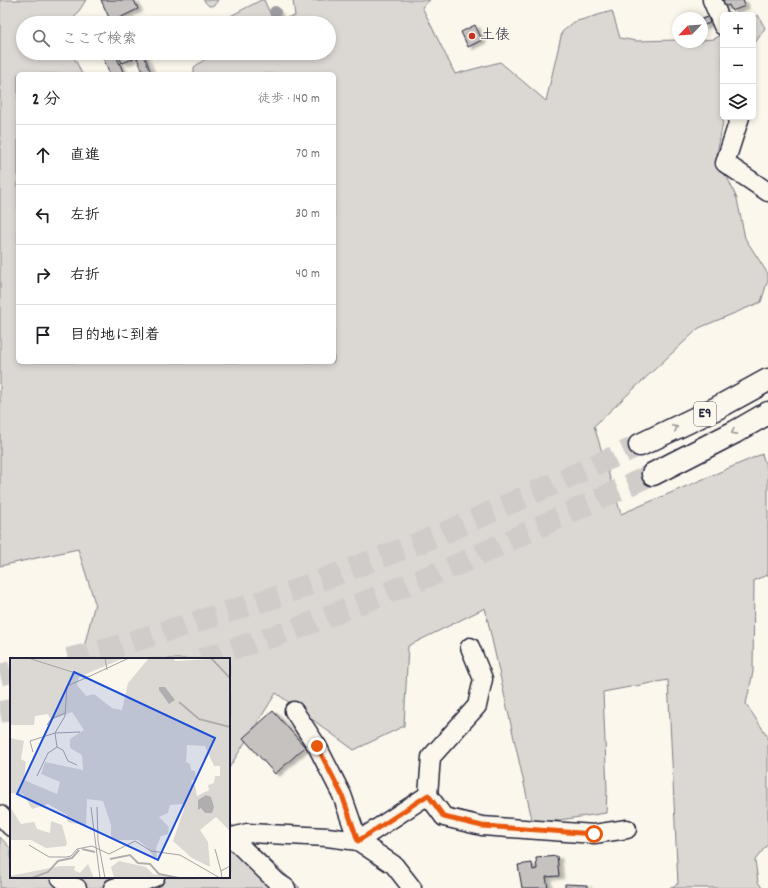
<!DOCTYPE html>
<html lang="ja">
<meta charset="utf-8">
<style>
body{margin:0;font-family:Dekko,"Klee One",sans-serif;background:#f6f6f6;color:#202124}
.controls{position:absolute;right:12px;top:12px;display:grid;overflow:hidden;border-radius:6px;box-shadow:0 2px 6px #0003}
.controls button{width:36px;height:36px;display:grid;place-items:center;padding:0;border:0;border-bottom:1px solid #e0e0e0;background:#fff;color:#202124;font:20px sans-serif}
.compass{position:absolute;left:672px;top:12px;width:36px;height:36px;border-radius:50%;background:#fff;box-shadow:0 2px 6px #0003;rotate:245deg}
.stop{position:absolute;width:12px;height:12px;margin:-9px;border:3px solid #ea580c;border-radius:50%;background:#fff}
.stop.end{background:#ea580c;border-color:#fff;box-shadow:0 1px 4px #0008}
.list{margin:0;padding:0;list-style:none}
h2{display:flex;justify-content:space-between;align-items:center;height:52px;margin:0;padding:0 16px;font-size:17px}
h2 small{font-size:13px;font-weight:400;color:#757577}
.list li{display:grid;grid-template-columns:26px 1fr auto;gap:12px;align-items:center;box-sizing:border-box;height:60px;padding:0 16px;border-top:1px solid #e0e0e0}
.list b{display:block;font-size:15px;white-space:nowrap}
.list em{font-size:13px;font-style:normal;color:#757577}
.icon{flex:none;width:22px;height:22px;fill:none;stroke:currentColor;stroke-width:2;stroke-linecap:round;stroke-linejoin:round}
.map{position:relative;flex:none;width:768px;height:888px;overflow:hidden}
.search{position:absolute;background:#fff;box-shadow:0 2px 6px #0003;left:16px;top:16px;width:320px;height:44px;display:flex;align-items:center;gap:10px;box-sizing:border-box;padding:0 14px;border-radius:22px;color:#757577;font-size:15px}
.panel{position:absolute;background:#fff;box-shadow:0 2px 6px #0003;left:16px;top:72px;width:320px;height:292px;border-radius:6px}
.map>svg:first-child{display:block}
</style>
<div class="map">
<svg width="768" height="888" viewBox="0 0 768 888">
<defs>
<filter id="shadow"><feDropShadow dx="4.5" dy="2.5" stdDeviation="1" flood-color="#0004"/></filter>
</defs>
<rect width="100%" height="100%" fill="#fbf7ec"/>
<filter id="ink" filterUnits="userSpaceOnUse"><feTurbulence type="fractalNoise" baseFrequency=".025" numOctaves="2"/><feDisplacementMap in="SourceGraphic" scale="8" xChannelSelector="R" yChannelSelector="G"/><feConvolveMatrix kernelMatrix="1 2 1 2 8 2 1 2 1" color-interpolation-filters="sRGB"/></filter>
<g filter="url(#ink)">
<!-- green -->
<g fill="#dbd8d3" stroke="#7e7d87">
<polygon points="0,0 86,0 71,23 23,23 23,53 72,53 82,74 18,74 18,362 334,362 334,74 194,74 194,67 214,53 329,53 329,23 221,23 221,21 261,0 264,0 273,20 295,16 293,0 430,0 422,7 455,74 500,62 546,101 562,32 574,22 612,11 620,38 636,41 678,40 678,42 702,42 702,40 714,39 723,34 723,117 724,117 717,154 737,199 745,238 768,274 768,280 761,302 699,328 594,426 621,514 762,454 768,472 768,575 754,580 753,672 746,704 768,737 768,844 755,860 758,882 762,888 669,888 678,884 668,680 603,692 607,790 606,813 533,824 485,608 408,646 404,726 354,750 276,693 229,768 229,659 81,659 95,603 78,549 0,566"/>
<path d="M203,0h15c-2,4 -4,6 -9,6z"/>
<polygon points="758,15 765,28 753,46 753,18"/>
<polygon points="229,822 300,888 0,888 0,837 11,849 11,877 229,877"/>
</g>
<!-- building -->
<g fill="#c6c2c0" stroke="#22223b" filter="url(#shadow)">
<polygon points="101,0 134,0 138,9 111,22"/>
<polygon points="721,0 743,0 745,6 732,11 729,5 724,7"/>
<polygon points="276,9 279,15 274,17 271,11"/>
<polygon points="708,17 710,23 702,26 702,19"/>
<polygon points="252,18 255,23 243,23 243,22"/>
<polygon points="475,25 482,40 468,47 461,32"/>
<polygon points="101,53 115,53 124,74 110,74"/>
<polygon points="120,53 131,53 133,59 122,63 118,54"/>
<polygon points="134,53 145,53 145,54 136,58"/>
<polygon points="144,55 151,73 150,74 144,74 137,58"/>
<polygon points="273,711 305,747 275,774 243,738"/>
<polygon points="557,856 559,876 546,877 548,888 522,888 518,865 532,863 533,870 537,869 536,858"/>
<polygon points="565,884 587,885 587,888 565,888"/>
</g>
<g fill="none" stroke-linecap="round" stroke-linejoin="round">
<!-- highway-tunnel -->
<g stroke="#d0ccc9" stroke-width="22" stroke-dasharray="22 11" stroke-linecap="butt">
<polyline points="68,659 105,650 279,596 442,534 640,445"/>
<polyline points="201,659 293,630 457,565 653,474"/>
<polyline points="0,675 11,672"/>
<polyline points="0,712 11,710"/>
</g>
<defs>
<g id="minor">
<polyline points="712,0 723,26"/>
<polyline points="740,117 725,163 768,192"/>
<polyline points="294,711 317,746 342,795 358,841 428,795 431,757 477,706 483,679 470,647"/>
<polyline points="428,795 444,817 482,826 594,834 627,829"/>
<polyline points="0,815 11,827"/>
<polyline points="231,837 277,882 286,888"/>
<polyline points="229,838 247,833 327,837 358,841 394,865 412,888"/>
<polyline points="60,877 69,885 77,888"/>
<polyline points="113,888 145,881 155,877"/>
</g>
<g id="highway">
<polyline points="640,445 717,408 768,380"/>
<polyline points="653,474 735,432 768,413"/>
</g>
</defs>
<!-- minor casing -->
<use href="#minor" stroke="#22223b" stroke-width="21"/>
<!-- highway casing -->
<use href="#highway" stroke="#22223b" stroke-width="25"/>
<!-- minor -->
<use href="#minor" stroke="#fbf7ec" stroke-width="18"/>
<!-- highway -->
<use href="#highway" stroke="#fbf7ec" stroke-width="22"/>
</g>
<!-- trees -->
<circle fill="#9d9ba0" cx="275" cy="12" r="6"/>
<!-- one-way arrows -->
<defs><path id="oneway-chevron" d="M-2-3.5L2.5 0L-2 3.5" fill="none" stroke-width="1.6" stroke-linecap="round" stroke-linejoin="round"/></defs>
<g stroke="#99979c">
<use href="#oneway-chevron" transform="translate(675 428) rotate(-26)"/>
<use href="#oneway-chevron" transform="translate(734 432) rotate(152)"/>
</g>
</g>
<g fill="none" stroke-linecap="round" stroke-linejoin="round" filter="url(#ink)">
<!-- route -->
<polyline stroke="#ea580c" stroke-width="5" points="317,746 342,795 358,841 428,795 444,817 482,826 594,834"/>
</g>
<!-- markers -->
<circle fill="#c8321e" stroke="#fbf7ec" stroke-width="1.5" cx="472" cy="36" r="4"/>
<g text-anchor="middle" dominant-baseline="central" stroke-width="3" stroke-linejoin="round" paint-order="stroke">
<!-- shield labels -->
<rect fill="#fbf7ec" stroke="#636270" stroke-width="1" x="694" y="402" width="22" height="24" rx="3"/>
<g font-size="14" font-weight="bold" fill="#22223b">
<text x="705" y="414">E9</text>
</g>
<!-- poi labels -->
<g font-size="15" fill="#22223b" stroke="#fbf7ec" text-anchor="start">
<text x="480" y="36">土俵</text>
</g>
</g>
<!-- overview -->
<g transform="translate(10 658)">
<rect width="220" height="220" fill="#fbf7ec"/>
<path d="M0,0h114l-45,19 -2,8 9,11 8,-2 18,14 10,2 6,-27 21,-25h25l1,3 55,-3v173l-14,-14 -16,13 8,12 2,25 -18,-9 -19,-17 11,-32 -1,-5 -13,1 -2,8 -9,4 10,10 -1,7 -7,2 -5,12 1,9h-3l-6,-9 -10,-8h-24l-3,-4v-11l-8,-24 -16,-2 -1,26 -16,-2 -3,-2v-6l-19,-11 -16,5 -9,-15 -13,-1v-55l14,3 -3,18 5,3 -2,18 33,14 3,-12 -19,-8 4,-12 38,8 -1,-15 -12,-7v-9l14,-9 -12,-18 -21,8 -3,-6 -13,2 -1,9h-23l-1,4zM177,87l18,1 9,20h6v10h-5l-1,7 -6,2 1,5 -12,6 -2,-11 -4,-2 1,-3h4l-1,-9 -4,-1 -1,-6 -4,-2zM0,149l11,17 13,-2 3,7 13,4 1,-12 11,4 5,18 -1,3 -20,2 -15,-8h-21zM109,203l27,6 7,7 22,4h-61l-3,-11zM78,206l6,14h-84v-2l50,-10h15l-1,4 6,3z" fill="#dbd8d3" fill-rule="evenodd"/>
<path d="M155,29l10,13 -6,4 -10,-14v-3zM196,137l5,2 3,10 -2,6h-7l-4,-5 -3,2v-10z" fill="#b1aeb0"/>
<path fill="none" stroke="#b1aeb0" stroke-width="2" d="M201,0l19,20M169,44l20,17 31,8M72,191l13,3M100,201l20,-4 8,8 12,1 9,10 20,4M22,220l16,-6 10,-11 14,-3 7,-8"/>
<path fill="none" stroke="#a4a2a5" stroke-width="1" d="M18,0l60,19 41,-19M95,0l2,12M37,67l4,-6 14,-6M23,94l-3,-11 25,-8 10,-17 2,-30 21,-9M67,107l-9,-4 -5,-11 -6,-3 -2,-14 25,-1M27,118l11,-23 9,-6M81,149l9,71M87,149l1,34 7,37M19,187l20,12h18l4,-1 6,-7 15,-3 17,8 26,-13 16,10 29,4 40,23M205,191l6,22M212,220l-1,-7 9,-5"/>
<path fill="#1d4ed8" fill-opacity="0.15" stroke="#1d4ed8" stroke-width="2" d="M64,14l141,66 -57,122 -141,-66z"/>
<rect width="220" height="220" fill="none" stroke="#22223b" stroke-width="2"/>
</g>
</svg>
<div class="controls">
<button>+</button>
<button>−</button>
<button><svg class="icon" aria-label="layers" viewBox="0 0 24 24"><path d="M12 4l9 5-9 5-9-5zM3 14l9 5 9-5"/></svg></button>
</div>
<svg class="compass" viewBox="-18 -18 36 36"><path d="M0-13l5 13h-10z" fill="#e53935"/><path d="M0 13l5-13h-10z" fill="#757577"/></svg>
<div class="stop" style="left:594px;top:834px"></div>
<div class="stop end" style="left:317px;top:746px"></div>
<div class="search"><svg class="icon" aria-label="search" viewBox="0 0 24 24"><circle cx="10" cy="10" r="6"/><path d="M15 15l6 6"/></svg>ここで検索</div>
<section class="panel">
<h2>2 分<small>徒歩 · 140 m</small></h2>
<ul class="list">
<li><svg class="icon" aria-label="ahead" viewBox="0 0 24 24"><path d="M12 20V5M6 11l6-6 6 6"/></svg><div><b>直進</b></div><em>70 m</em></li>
<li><svg class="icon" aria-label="left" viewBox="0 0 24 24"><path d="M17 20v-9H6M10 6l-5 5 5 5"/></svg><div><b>左折</b></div><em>30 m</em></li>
<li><svg class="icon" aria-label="right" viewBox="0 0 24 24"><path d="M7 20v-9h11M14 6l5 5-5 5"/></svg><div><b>右折</b></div><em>40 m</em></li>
<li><svg class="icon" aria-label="arrive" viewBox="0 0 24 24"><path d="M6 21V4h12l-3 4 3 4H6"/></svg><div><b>目的地に到着</b></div></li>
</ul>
</section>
</div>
